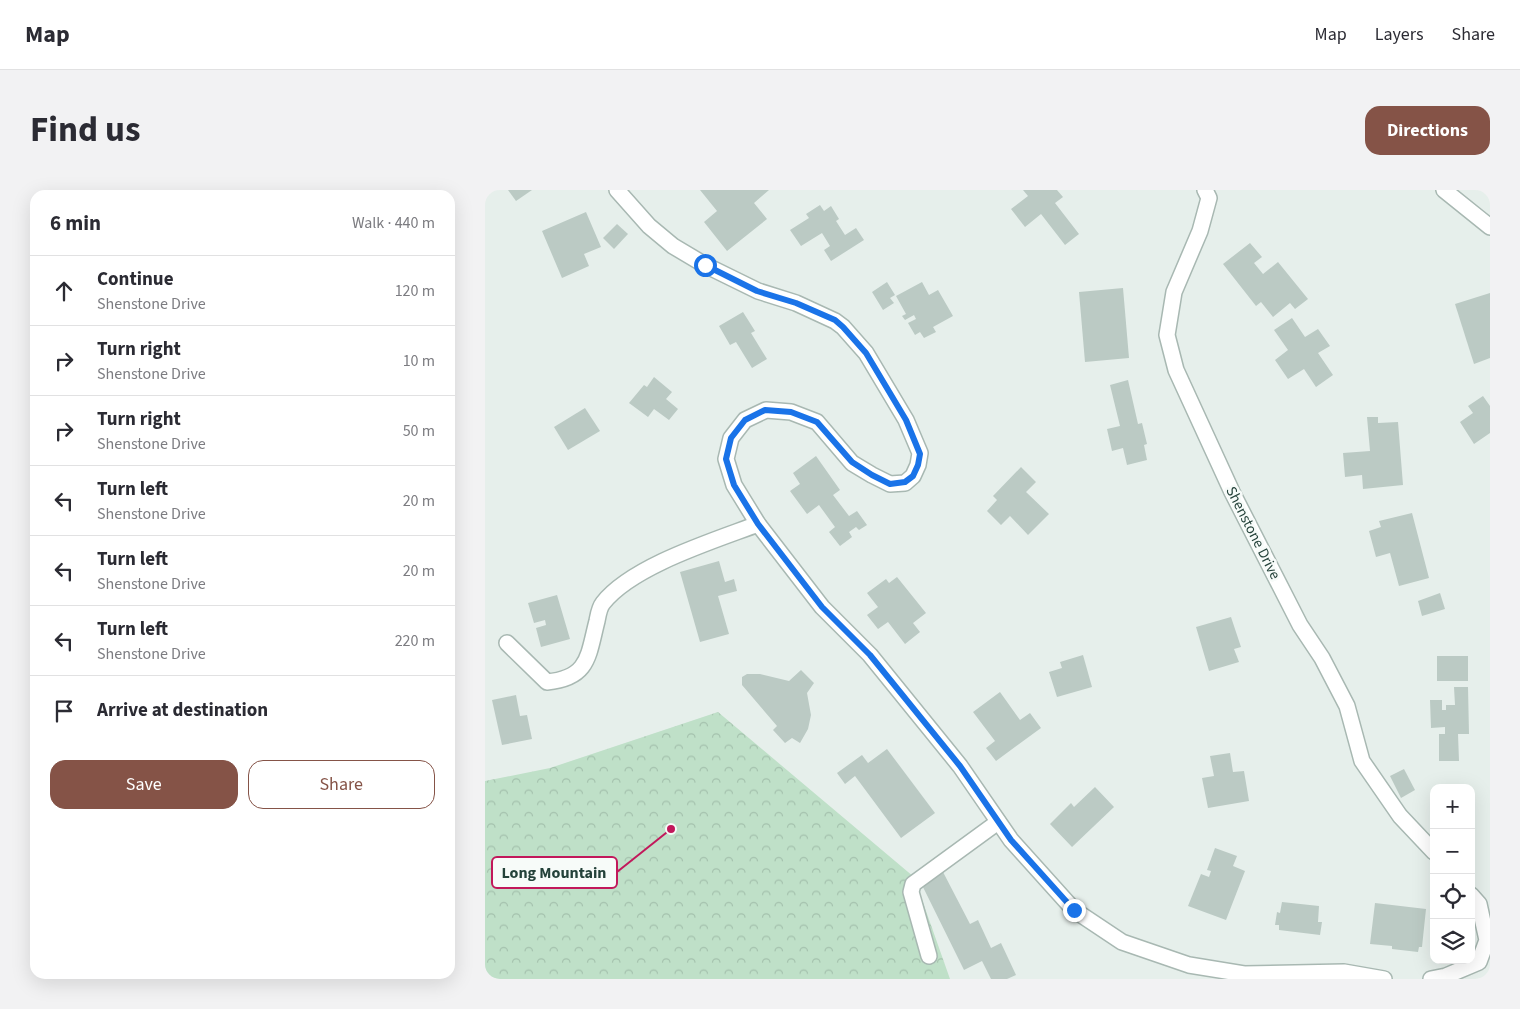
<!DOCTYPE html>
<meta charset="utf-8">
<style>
body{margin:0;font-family:"Source Sans 3",sans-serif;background:#f2f2f3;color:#2b2b33}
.controls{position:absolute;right:15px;bottom:15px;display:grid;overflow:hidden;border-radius:10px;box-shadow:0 5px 20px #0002}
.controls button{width:45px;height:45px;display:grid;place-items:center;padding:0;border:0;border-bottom:1px solid #e1e1e2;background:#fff;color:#2b2b33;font:25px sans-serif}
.stop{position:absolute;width:15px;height:15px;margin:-11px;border:4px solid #1a73e8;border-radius:50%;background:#fff}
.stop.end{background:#1a73e8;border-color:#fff;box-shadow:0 1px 5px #0008}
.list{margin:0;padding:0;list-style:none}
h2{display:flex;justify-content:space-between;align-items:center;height:65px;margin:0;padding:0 20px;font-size:21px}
h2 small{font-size:16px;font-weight:400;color:#7c7c81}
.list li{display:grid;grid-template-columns:32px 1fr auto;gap:15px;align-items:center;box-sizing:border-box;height:70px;padding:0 20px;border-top:1px solid #e1e1e2}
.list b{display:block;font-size:19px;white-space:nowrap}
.list p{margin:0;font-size:16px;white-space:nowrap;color:#7c7c81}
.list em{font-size:16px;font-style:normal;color:#7c7c81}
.actions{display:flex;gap:10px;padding:15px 20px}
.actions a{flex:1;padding:11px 0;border:1px solid #855347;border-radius:15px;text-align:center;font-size:18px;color:#855347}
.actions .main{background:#855347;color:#fff}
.icon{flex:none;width:28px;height:28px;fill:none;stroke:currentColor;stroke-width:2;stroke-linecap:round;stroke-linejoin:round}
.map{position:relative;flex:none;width:1005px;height:789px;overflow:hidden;border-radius:15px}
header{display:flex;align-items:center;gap:30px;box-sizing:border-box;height:70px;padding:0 25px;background:#fff;border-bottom:1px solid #e1e1e2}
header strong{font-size:24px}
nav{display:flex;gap:28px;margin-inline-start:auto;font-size:18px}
.intro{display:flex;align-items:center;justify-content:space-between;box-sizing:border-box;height:120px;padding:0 30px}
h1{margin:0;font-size:35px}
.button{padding:12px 22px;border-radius:15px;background:#855347;color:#fff;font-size:18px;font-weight:700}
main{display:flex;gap:30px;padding:0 30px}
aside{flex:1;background:#fff;border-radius:15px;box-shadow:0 5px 20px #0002}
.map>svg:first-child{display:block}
</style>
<header>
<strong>Map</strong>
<nav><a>Map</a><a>Layers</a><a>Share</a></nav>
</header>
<div class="intro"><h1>Find us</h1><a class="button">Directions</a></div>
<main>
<aside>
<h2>6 min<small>Walk · 440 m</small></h2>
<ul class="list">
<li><svg class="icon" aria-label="ahead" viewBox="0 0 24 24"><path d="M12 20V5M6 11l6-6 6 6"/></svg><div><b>Continue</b><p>Shenstone Drive</p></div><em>120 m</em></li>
<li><svg class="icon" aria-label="right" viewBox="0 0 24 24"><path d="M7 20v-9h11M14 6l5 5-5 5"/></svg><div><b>Turn right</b><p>Shenstone Drive</p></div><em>10 m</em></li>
<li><svg class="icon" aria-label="right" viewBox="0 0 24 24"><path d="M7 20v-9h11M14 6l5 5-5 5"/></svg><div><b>Turn right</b><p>Shenstone Drive</p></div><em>50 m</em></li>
<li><svg class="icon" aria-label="left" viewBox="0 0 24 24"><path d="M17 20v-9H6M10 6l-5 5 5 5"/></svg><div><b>Turn left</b><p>Shenstone Drive</p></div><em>20 m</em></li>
<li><svg class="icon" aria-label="left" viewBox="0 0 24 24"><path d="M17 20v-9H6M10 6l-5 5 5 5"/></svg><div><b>Turn left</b><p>Shenstone Drive</p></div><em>20 m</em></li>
<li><svg class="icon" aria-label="left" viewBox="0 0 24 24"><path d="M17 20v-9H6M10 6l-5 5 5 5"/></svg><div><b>Turn left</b><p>Shenstone Drive</p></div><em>220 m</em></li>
<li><svg class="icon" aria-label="arrive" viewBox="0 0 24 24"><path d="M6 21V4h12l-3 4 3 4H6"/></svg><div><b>Arrive at destination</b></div></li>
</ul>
<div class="actions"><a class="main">Save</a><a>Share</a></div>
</aside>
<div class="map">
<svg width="1005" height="789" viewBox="0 0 1005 789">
<defs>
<pattern id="forest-crowns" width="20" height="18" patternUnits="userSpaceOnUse" patternTransform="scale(1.25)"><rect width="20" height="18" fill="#bfe0c8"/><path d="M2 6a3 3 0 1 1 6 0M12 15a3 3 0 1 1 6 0" fill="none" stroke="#a4c1ad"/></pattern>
</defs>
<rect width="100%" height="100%" fill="#e6efeb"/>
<!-- forest -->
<polygon fill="url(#forest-crowns)" points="233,522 429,687 465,789 0,789 0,591 65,578"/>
<!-- building -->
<g fill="#bbcac4">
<polygon points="23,0 47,0 31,11"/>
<polygon points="215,0 284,0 269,13 282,29 242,61 219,32 232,21"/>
<polygon points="538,0 572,0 578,7 570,13 594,44 580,55 556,24 540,37 526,19 543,6"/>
<polygon points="335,15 339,21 346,16 354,29 351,31 360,45 371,38 379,50 346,71 339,60 345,56 337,43 316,56 305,40 324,28 321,24"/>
<polygon points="101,22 116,57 99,64 104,76 77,88 57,41"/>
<polygon points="132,34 143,44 129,59 118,48"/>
<polygon points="765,53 777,67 769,73 778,84 793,72 823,109 810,119 805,113 788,127 776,112 771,116 738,74"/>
<polygon points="402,92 410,105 405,108 409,113 398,120 387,102"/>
<polygon points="437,92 444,105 453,100 468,126 448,137 451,142 439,148 435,142 430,145 423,133 431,129 429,125 420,130 417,126 421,124 411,106"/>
<polygon points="638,98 644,168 600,172 594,102"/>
<polygon points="1005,103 1005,168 989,174 970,114"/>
<polygon points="258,122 270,141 266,143 282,169 267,178 251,152 245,155 234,136"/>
<polygon points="807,128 820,147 833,139 845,156 833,163 848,185 831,197 819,179 803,189 790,170 803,160 789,140"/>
<polygon points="169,187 187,202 181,209 193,219 184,230 169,219 163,227 144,213 159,195 162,197"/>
<polygon points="643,190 653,234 657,233 662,254 659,255 662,270 642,275 638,258 627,261 622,239 635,236 625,195"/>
<polygon points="998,206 1005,216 1005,243 989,254 975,232 988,223 983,216"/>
<polygon points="100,218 115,241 83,260 69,237"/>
<polygon points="882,227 893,227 893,233 913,232 918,295 878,299 877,285 860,287 858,263 885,261"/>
<polygon points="331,266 355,300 348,305 364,326 372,321 382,335 374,340 371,337 364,342 367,347 355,356 344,342 350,337 334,315 322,324 305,301 315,294 308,283"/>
<polygon points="536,277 551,292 541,302 564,324 543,345 525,326 516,335 502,321 512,310 508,306"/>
<polygon points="927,323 944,388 914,396 905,363 891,367 884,341 896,337 894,331"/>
<polygon points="234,371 240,392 249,389 252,401 233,406 244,444 215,452 195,382"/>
<polygon points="412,387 441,423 428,433 435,442 420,454 403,432 393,439 382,425 393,417 382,403 401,389 404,393"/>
<polygon points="955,403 960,419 937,426 933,411"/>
<polygon points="72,405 85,449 56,457 51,438 61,435 60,430 49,433 43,413"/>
<polygon points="746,427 756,457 749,459 754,472 724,481 711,437"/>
<polygon points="598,465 607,497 572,507 564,482 577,478 575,472"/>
<rect x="952" y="466" width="31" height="25"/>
<polygon points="316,480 329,493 322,503 326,525 323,539 315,553 307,548 300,553 288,540 292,536 257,495 257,487 262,484 275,484 304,491"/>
<polygon points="969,497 983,497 984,544 973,544 974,571 954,571 954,544 960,544 960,537 946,538 945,510 957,510 957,520 961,520 961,515 970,515"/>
<polygon points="515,502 535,530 545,523 556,538 511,571 501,558 510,551 488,522"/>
<polygon points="31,505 35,526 42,525 47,549 17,555 7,510"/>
<polygon points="402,559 450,623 416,648 370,586 360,594 352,583 377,565 383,573"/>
<polygon points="745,563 748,582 759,581 764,611 723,618 717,588 729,586 725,566"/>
<polygon points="919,579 930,600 916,608 905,586"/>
<polygon points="610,597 629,617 587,657 565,634 586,613 589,617"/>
<polygon points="730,658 752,666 748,676 760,681 741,730 703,716 716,684 724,687 726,681 722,680"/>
<polygon points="458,682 485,734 493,730 506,758 516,753 531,785 522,789 506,789 497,771 479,780 436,693"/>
<polygon points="797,712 834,716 833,732 837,732 835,745 794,740 794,735 790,735 792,722 795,723"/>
<polygon points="890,713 941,719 937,757 934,757 933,762 907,759 907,756 885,754"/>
</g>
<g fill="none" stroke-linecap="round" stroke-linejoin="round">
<defs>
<g id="minor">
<polyline points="132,0 164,36 188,56 220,75 273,101 311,113 350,131 358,137 381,163 421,230 435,263 433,275 428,286 420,293 405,294 387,285 367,273 332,232 306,222 281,220 260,230 246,248 241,269 249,295 273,334 337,417 385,465 475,576 526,650 589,720 637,752 704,775 759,784 859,782 899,789"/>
<polyline points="720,0 724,8 715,41 689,102 682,145 691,180 747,302 815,435 837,468 862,516 877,571 915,626 949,662"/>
<polyline points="959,0 1005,37"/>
<path d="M22,453l40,39c42,-4 41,-26 50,-61 1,-5 2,-13 6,-18 29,-37 110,-62 155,-79"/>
<polyline points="444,766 426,702 428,694 513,632"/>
<polyline points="946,789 961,786 994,772 1002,750 994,714 986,705"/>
</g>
</defs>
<!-- minor casing -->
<use href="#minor" stroke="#a8b8b2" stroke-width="18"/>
<!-- minor -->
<use href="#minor" stroke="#fff" stroke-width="15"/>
</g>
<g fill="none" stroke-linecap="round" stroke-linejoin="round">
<!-- route -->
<polyline stroke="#1a73e8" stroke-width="6" points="220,75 272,101 311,113 350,130 358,137 381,163 421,230 435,264 433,275 428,286 420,292 405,294 387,285 367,272 332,232 306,222 280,220 260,230 246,248 241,269 249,295 273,334 337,417 385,465 475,576 526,650 589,720"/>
</g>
<g text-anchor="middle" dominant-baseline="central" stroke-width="5" stroke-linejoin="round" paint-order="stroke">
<!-- street labels -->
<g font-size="15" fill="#24423a" stroke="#f7fbf9">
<text transform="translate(768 343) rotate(63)">Shenstone Drive</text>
</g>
</g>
<!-- callouts -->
<path fill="none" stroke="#c2185b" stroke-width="2" d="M186 639L132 682"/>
<circle fill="#c2185b" stroke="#f7fbf9" stroke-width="2" cx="186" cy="639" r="5"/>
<rect fill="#f7fbf9" stroke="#c2185b" stroke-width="2" x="7" y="667" width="125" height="31" rx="5"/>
<g font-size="16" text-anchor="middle" font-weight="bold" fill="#24423a">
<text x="69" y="688">Long Mountain</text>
</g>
</svg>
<div class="controls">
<button>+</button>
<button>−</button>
<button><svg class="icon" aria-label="locate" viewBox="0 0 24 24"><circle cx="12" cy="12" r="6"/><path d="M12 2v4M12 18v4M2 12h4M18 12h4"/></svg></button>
<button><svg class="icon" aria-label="layers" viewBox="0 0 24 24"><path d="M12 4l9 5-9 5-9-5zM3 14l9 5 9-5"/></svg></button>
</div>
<div class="stop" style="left:220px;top:75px"></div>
<div class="stop end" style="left:589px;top:720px"></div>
</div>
</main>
